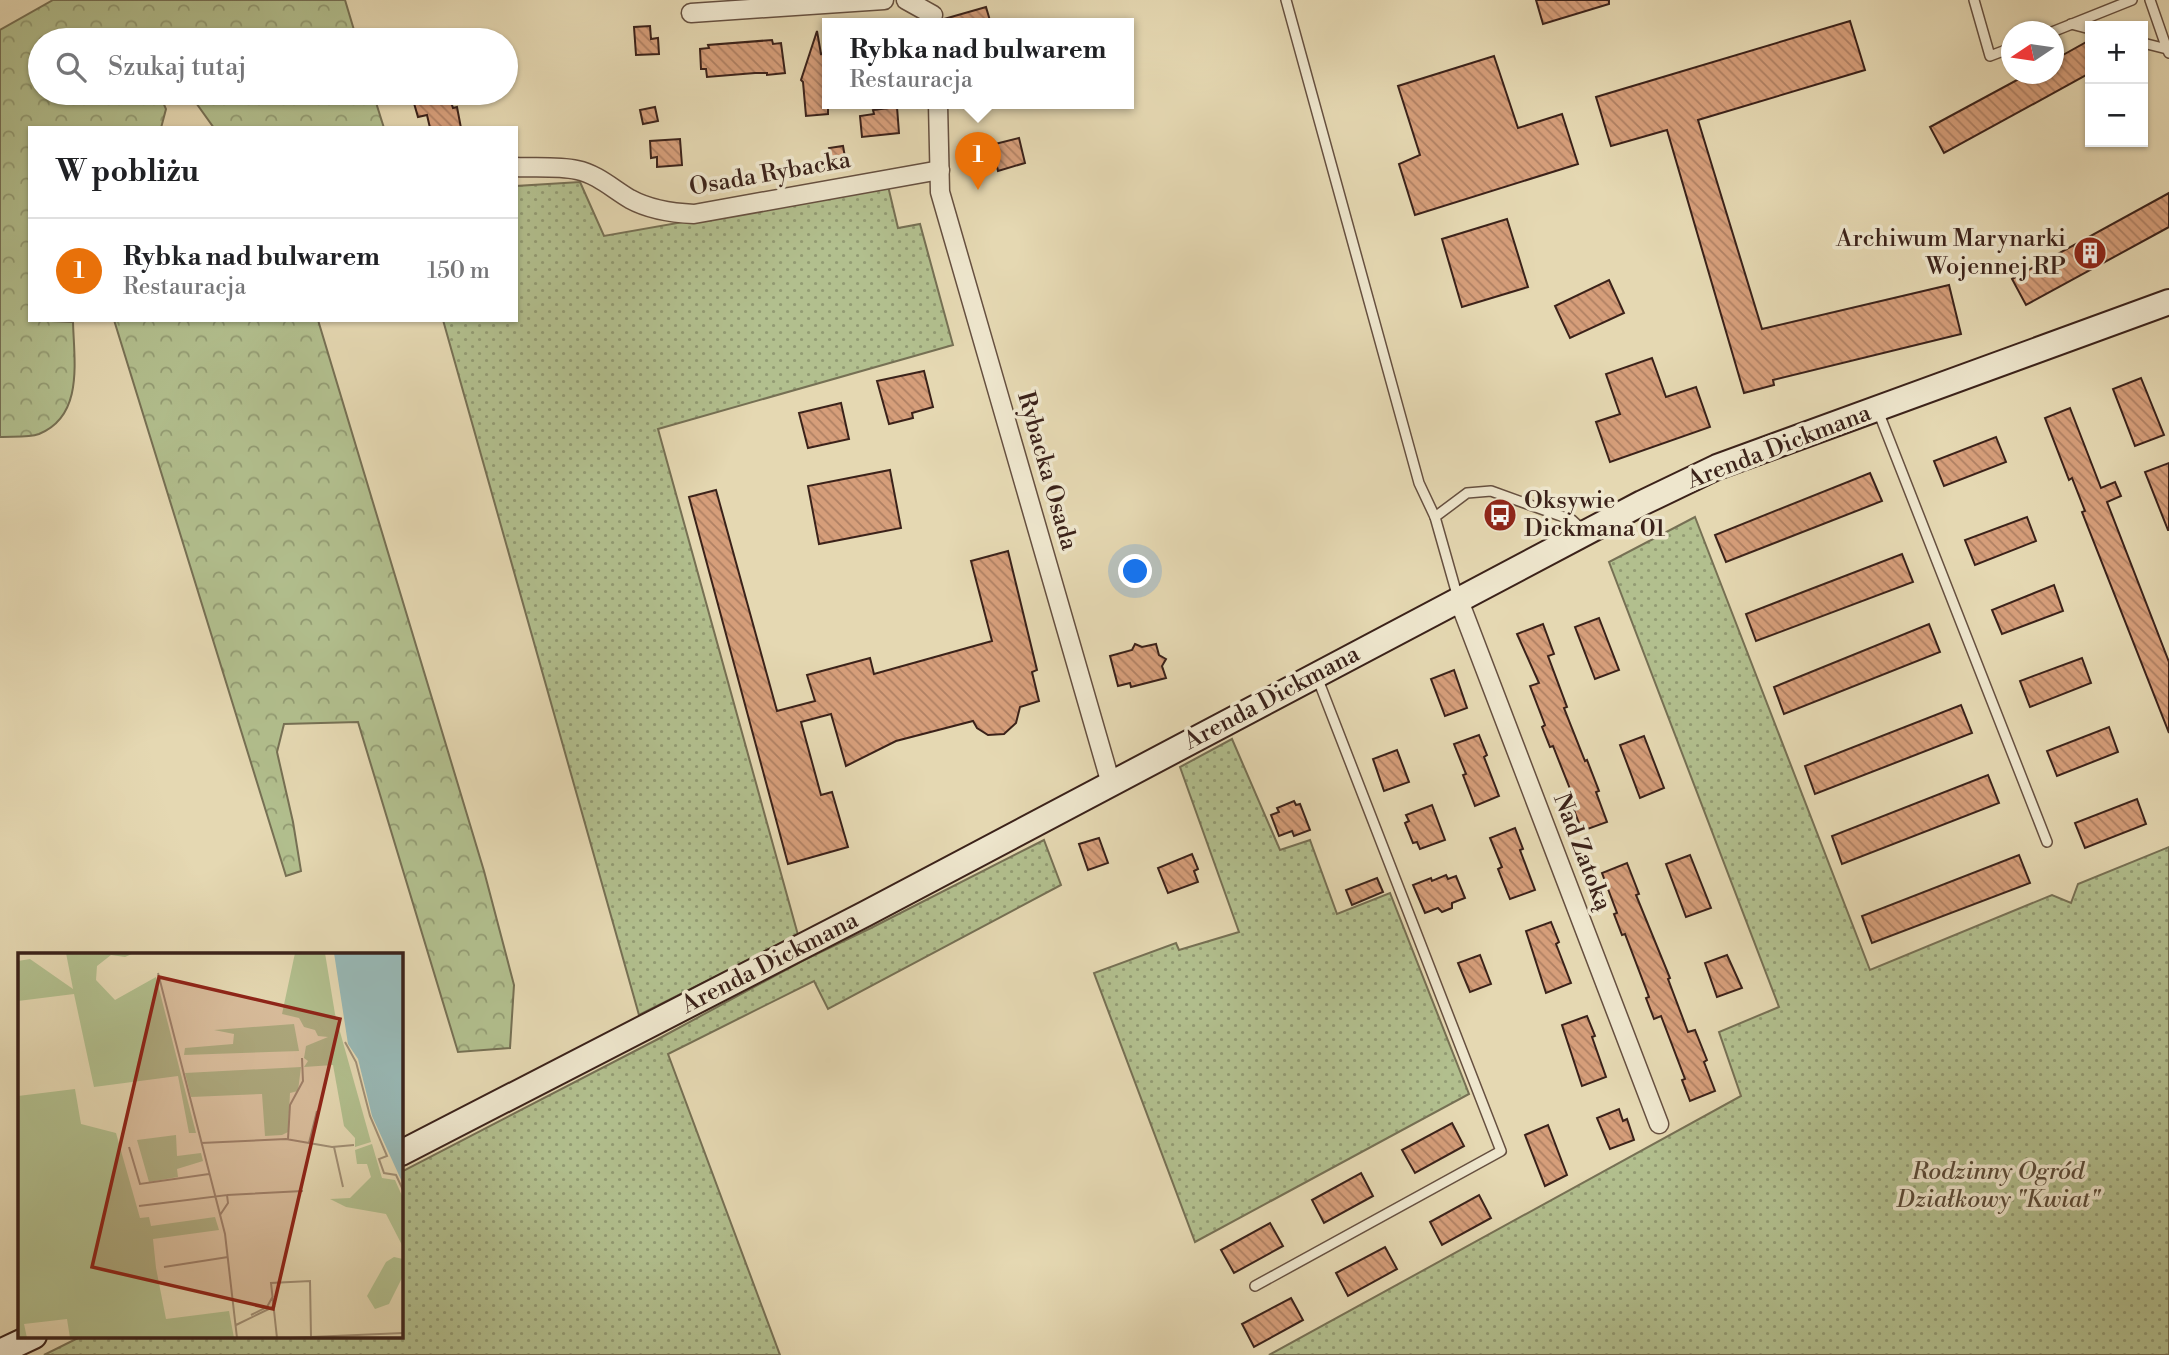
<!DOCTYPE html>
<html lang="pl">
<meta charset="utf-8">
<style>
body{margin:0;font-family:"Libre Bodoni",serif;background:#f6f6f6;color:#202124}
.controls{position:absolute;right:21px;top:21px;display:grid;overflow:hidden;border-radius:0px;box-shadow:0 2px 5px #0004}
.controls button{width:63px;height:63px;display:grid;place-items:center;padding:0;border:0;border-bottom:2px solid #e0e0e0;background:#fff;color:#202124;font:35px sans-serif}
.compass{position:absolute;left:2001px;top:21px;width:63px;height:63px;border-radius:50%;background:#fff;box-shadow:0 2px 5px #0004;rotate:257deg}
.you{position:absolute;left:1136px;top:572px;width:24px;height:24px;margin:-18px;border:5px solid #fff;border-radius:50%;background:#1a73e8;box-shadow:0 0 0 10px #1a73e833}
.badge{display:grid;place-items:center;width:46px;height:46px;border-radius:50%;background:#8f2418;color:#fff;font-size:23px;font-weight:700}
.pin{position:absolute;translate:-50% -58px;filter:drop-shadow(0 2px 4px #0008)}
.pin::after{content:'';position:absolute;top:37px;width:24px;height:21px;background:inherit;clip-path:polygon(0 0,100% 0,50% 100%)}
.popup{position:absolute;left:822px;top:18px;width:312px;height:91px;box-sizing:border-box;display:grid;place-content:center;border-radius:0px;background:#fff;filter:drop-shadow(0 2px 5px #0005);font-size:23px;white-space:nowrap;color:#757577}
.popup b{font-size:26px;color:#202124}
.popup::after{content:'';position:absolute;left:50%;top:100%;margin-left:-14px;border:14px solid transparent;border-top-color:#fff}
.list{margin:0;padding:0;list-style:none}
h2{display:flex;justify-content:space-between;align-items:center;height:91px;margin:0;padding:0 28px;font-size:30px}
h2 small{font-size:23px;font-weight:400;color:#757577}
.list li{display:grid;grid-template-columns:46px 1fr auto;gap:21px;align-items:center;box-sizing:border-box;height:105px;padding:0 28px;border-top:2px solid #e0e0e0}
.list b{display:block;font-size:26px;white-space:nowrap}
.list p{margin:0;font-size:23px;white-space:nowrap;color:#757577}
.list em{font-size:23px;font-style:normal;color:#757577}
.icon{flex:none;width:38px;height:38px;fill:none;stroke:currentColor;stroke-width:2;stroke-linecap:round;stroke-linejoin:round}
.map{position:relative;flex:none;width:2169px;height:1355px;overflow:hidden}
.search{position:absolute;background:#fff;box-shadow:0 2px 5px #0004;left:28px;top:28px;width:490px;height:77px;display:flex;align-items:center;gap:18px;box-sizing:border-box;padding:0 24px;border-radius:38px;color:#757577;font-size:26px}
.panel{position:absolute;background:#fff;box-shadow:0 2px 5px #0004;left:28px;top:126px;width:490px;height:196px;border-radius:0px}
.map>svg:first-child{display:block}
</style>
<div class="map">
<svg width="2169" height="1355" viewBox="0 0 2169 1355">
<defs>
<pattern id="grass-dots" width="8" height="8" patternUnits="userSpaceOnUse" patternTransform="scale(1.75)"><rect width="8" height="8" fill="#b2bf8e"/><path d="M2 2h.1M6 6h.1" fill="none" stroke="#929b73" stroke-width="1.8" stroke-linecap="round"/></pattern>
<pattern id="forest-crowns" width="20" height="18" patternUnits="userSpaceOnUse" patternTransform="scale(1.75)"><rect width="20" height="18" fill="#b2bf8e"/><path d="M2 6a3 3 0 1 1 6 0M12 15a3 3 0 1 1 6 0" fill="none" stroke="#929b73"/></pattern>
<pattern id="building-back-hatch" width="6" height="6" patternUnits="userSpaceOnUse" patternTransform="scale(1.75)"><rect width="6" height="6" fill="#d69e7a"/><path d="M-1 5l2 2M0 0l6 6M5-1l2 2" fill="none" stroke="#af8063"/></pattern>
</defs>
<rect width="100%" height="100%" fill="#e5d8b2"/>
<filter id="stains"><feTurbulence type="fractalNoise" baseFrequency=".00286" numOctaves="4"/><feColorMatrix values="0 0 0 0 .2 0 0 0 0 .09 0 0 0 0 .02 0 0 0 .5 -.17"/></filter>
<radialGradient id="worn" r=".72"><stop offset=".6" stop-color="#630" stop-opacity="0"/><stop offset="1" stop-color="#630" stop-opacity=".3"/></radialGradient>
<!-- grass -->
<g fill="url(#grass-dots)" stroke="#767054" stroke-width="2">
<polygon points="580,182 604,236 888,186 898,228 920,224 953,345 658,429 798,935 639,1015 443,320 516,320 516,186"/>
<polygon points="1695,517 1870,970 2052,895 2071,903 2078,884 2169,847 2169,1355 1269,1355 1741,1096 1719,1032 1779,1007 1609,562"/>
<polygon points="1232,739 1280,850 1310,840 1337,914 1390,893 1469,1094 1195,1242 1094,973 1176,943 1179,950 1239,932 1180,767"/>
<polygon points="1044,840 1061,885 828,1009 814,981 668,1054 780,1355 44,1355 82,1336 401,1336 401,1172 660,1038 804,960 871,928"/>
</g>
<!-- forest -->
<g fill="url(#forest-crowns)" stroke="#767054" stroke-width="2">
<path d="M53,0h292l12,40h-317v53h119l7,16 -5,19h-131v192l43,2c1,39 11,94 -34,112 -11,4 -28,2 -39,3v-407z"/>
<polygon points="189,93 373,93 384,128 214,128"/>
<polygon points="114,320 318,320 484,871 514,985 510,1048 458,1052 358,722 284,724 277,752 293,822 301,871 286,876"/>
</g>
<!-- building -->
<g fill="url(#building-back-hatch)" stroke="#3b221a" stroke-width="2">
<polygon points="1536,0 1609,0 1609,4 1543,24"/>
<polygon points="986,7 991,24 945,24 944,19"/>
<polygon points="1850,21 1865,70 1698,120 1762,329 1949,285 1961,334 1773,380 1774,385 1744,393 1667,130 1611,146 1596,97"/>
<polygon points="650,26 651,39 658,38 659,54 636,55 634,27"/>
<polygon points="817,31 821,54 828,53 828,114 806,116 803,82 801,80"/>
<polygon points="772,40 773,44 781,43 785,73 767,75 767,73 755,73 707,77 706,69 701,69 700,49 709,48 708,45"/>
<polygon points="2090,40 2090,73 1944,153 1930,127 2028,74 2054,74 2054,60"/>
<polygon points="1494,56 1518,128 1562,114 1578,164 1415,215 1399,164 1420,155 1398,86"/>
<polygon points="411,93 448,93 453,108 457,107 461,128 430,128 427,115 418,117"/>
<polygon points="655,107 658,121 643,124 640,110"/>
<polygon points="897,107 899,133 862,137 860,116 874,114 873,110"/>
<polygon points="1019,138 1025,163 998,171 993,150 996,149 995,144"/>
<polygon points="680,139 682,165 657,167 657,157 651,158 650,141"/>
<polygon points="843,146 847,168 833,170 829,148"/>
<polygon points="2169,193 2169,227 2026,305 2012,279"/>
<polygon points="1507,219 1528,287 1462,307 1442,239"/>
<polygon points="1609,280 1624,313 1570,338 1555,306"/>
<polygon points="1652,358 1666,397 1696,387 1710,427 1610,462 1596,422 1620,414 1606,374"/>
<polygon points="924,371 933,407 912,413 913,418 889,424 877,381"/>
<polygon points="2141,378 2164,435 2135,446 2113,389"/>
<polygon points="841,403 849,439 808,448 799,413"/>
<polygon points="2070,408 2101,488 2115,482 2121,496 2107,502 2169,662 2169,733 2082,512 2085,511 2072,478 2069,480 2045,418"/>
<polygon points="1996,437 2006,462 1944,486 1934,461"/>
<polygon points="2169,463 2169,530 2168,530 2145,472"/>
<polygon points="890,470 901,528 819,544 808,486"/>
<polygon points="1870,473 1882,501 1726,562 1715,535"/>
<polygon points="716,490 777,711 815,701 807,675 870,658 874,674 992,641 971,561 1008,551 1037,670 1032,672 1039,701 1020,707 1016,723 1004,734 988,735 977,728 973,721 896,741 846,766 831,714 801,722 821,795 832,792 848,847 788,864 689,497"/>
<polygon points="2027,517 2036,541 1975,565 1965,540"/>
<polygon points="1902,554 1913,582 1756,641 1746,614"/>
<polygon points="2054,585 2063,611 2002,634 1992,610"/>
<polygon points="1599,618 1619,670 1595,679 1575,627"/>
<polygon points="1543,624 1554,654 1548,656 1567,707 1564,708 1585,761 1587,760 1599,791 1596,792 1607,822 1582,831 1574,810 1578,809 1553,746 1550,747 1542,727 1545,725 1530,686 1539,683 1517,634"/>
<polygon points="1929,624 1940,652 1784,714 1774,687"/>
<polygon points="1135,644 1142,647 1156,644 1159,655 1166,659 1162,666 1166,678 1131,687 1130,683 1118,686 1110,656 1132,650"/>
<polygon points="2082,658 2091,683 2030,707 2020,681"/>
<polygon points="1454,670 1467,708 1445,716 1431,679"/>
<polygon points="1961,705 1972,733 1815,794 1805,766"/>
<polygon points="2109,727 2118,752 2057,776 2047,751"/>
<polygon points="1479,735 1487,755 1484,757 1499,796 1475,806 1463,775 1466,774 1454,744"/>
<polygon points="1644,736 1664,788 1640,798 1620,745"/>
<polygon points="1397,750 1409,782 1384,791 1373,759"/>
<polygon points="1988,775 1999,803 1842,864 1832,836"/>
<polygon points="2137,799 2146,824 2085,848 2075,823"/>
<polygon points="1294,801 1296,805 1300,804 1310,830 1294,836 1292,831 1279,836 1271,815 1279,812 1277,808"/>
<polygon points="1432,805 1445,840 1420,849 1417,842 1413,843 1405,823 1409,821 1406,815"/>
<polygon points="1515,828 1523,849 1520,850 1535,890 1510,899 1498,869 1502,867 1490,838"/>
<polygon points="1099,838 1108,863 1088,870 1079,844"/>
<polygon points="1192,854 1198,869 1194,871 1198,882 1168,893 1158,868"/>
<polygon points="1690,855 1711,908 1686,917 1666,864"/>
<polygon points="2019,855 2030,883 1872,943 1862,916"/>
<polygon points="1627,863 1639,894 1636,895 1670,978 1668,979 1688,1032 1695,1030 1707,1060 1704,1062 1715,1091 1690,1101 1682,1080 1685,1079 1661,1016 1654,1019 1646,998 1649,997 1625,934 1622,935 1614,914 1617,913 1602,873"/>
<polygon points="1446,875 1448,879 1456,876 1465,898 1452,903 1452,908 1442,912 1438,908 1425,913 1413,885 1431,878 1432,881"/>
<polygon points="1377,878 1383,892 1352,905 1346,890"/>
<polygon points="1551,922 1559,942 1556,944 1571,983 1546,993 1526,931"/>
<polygon points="1480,955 1491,984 1470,992 1458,963"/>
<polygon points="1727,955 1742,988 1717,997 1705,963"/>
<polygon points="1587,1016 1595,1036 1592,1037 1606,1077 1582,1086 1562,1025"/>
<polygon points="1619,1109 1623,1121 1627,1119 1634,1140 1610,1149 1597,1118"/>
<polygon points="1452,1123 1464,1146 1415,1173 1402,1150"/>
<polygon points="1548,1125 1567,1175 1545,1186 1525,1135"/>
<polygon points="1361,1173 1373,1196 1324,1223 1312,1200"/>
<polygon points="1479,1195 1491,1218 1442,1245 1430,1222"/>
<polygon points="1270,1223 1283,1246 1234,1273 1221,1250"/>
<polygon points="1385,1247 1397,1269 1348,1296 1336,1273"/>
<polygon points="1291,1298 1303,1320 1254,1347 1242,1324"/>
</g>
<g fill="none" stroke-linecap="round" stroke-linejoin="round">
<defs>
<g id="lane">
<polyline points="1286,0 1419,483 1435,517"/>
<polyline points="1974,0 1990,56 2011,48"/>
<polyline points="2150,0 2167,49 2169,50"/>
<polyline points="2071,24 2090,29"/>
<polyline points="2052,32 2132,0"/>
<polyline points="2143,43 2167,49 2169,53"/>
<polyline points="1878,411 2047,842"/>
<polyline points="1458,598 1435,517 1467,493 1491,491 1572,520 1585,532"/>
<polyline points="1255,1286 1501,1151 1317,677"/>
</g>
<g id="street">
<polyline points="906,0 933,15"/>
<polyline points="691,13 884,0"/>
<polyline points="938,104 940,192 1111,784"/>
<path d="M516,167c20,1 42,-1 61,3 20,4 36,19 53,29 20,11 42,14 64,15l246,-44"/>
<polyline points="1458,598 1659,1124"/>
</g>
<g id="secondary">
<polyline points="401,1153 865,914 1642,503 1717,467 2169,302"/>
<polyline points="0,1352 34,1336"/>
</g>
</defs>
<!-- lane casing -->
<use href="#lane" stroke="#665040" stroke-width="12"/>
<!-- street casing -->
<use href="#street" stroke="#665040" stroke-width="21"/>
<!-- secondary casing -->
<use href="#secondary" stroke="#3b221a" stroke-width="28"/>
<!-- lane -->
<use href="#lane" stroke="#eee6cd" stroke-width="9"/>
<!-- street -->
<use href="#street" stroke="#eee6cd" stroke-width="18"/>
<!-- secondary -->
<use href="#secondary" stroke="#eee6cd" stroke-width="24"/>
</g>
<!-- icons -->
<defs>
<symbol id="building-disc" viewBox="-11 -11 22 22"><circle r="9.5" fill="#8f2418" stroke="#eee6cd"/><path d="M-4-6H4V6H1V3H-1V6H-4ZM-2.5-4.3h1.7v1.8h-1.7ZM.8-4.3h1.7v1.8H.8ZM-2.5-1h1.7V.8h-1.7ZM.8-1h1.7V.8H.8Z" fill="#fff"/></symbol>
<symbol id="bus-disc" viewBox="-11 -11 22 22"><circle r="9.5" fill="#8f2418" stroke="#eee6cd"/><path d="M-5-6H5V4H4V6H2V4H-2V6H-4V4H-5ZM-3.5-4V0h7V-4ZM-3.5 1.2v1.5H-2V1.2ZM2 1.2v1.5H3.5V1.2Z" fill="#fff"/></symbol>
</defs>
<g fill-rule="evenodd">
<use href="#building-disc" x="2071" y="234" width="38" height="38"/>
<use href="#bus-disc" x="1481" y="496" width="38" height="38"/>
</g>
<g text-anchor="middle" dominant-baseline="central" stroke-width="7" stroke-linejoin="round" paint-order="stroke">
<!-- street labels -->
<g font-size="24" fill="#3b221a" stroke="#eee6cd">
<text transform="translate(770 174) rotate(-10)">Osada Rybacka</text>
<text transform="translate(1779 447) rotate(-21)">Arenda Dickmana</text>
<text transform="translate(1047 471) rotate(74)">Rybacka Osada</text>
<text transform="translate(1272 698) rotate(-28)">Arenda Dickmana</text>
<text transform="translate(1582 852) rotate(69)">Nad Zatoką</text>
<text transform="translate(770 963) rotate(-27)">Arenda Dickmana</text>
</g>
<!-- poi labels -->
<g font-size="24" fill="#3b221a" stroke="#eee6cd" text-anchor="end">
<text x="2066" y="239">Archiwum Marynarki<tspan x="2066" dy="28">Wojennej RP</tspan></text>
<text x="1524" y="501" text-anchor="start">Oksywie<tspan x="1524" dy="28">Dickmana 01</tspan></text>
</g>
<!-- park labels -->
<g font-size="24" font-style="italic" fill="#594937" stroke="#eee6cd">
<text x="1998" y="1172">Rodzinny Ogród<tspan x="1998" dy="28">Działkowy "Kwiat"</tspan></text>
</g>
</g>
<!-- overview -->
<g transform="translate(18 953)">
<rect width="385" height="385" fill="#e5d8b2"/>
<path d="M48,0h68l-9,4 -14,-2 -14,11 -1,14 19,20 41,-23 40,156h-7l-11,-57 -84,11 -20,-93 -56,7v-40l12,-2 43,30zM283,114l-3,24 -8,2 -2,39 -6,3 -17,1 -3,-42 -71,3 -6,-24zM57,136l6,35 35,9 24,85 9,-1 2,9 64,-9 4,13 -66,9 3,29 10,51 63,-8 5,27h-164l-3,-19 -43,5 3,14h-9v-242zM158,182l1,21 24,-3 2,8 -26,8 1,8 -29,5 -12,-42z" fill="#b2bf8e"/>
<path d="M277,0h30l10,61 36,128 -16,5v-9l-11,-12 -11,-61 -29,2 4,-6 -4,-3 2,-12 22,-9 -10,-1 -3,-6 -11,-3 -5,-9 -17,-4zM276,71l5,27 -115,4 1,-7 48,-4 1,-10 -20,-4zM354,191l10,34 13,2 8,18v49l-17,-33 -40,-7 -16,-8 20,-1 21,-21 -4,-13h-10l-2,-14z" fill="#b2bf8e"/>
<path d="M376,304l9,2v17l-14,28 -14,5 -8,-13 19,-34z" fill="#b2bf8e"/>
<path d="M316,0h69v231l-31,-68 -14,-57 -10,-15z" fill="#98b8b5"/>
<path fill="none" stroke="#a18f75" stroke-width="2" d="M140,20l67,261 12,104M327,89l11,20 14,54 17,40 -8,3 5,14 12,2 7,15M270,186l2,-34 13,-24 -1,-23M183,190l85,-4 46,8 22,-2M291,190l8,-32M111,194l11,37 69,-10M316,194l9,40M209,242l76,-4M121,253l88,-11 1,8 -8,12M146,314l64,-10M233,362l16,-8 6,-11M218,372l39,-19M293,384l92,-4M259,385l-6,-55 39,-2 1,56 -20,1"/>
<path fill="#8f2418" fill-opacity="0.15" stroke="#8f2418" stroke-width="3.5" d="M141,24l181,42 -67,290 -181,-42z"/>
<rect width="385" height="385" fill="none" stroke="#3b221a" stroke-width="3.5"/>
</g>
<rect width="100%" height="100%" filter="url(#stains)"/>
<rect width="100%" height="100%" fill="url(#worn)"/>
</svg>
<div class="controls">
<button>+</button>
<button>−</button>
</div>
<svg class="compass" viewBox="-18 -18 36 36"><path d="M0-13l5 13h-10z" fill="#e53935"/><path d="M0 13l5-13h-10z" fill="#757577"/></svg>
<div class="you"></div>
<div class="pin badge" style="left:978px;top:190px;background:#e8710a">1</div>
<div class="popup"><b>Rybka nad bulwarem</b>Restauracja</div>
<div class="search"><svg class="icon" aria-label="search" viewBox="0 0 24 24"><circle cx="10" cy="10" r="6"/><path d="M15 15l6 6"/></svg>Szukaj tutaj</div>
<section class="panel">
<h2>W pobliżu<small></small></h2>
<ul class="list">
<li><span class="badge" style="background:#e8710a">1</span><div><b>Rybka nad bulwarem</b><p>Restauracja</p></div><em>150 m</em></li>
</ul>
</section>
</div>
